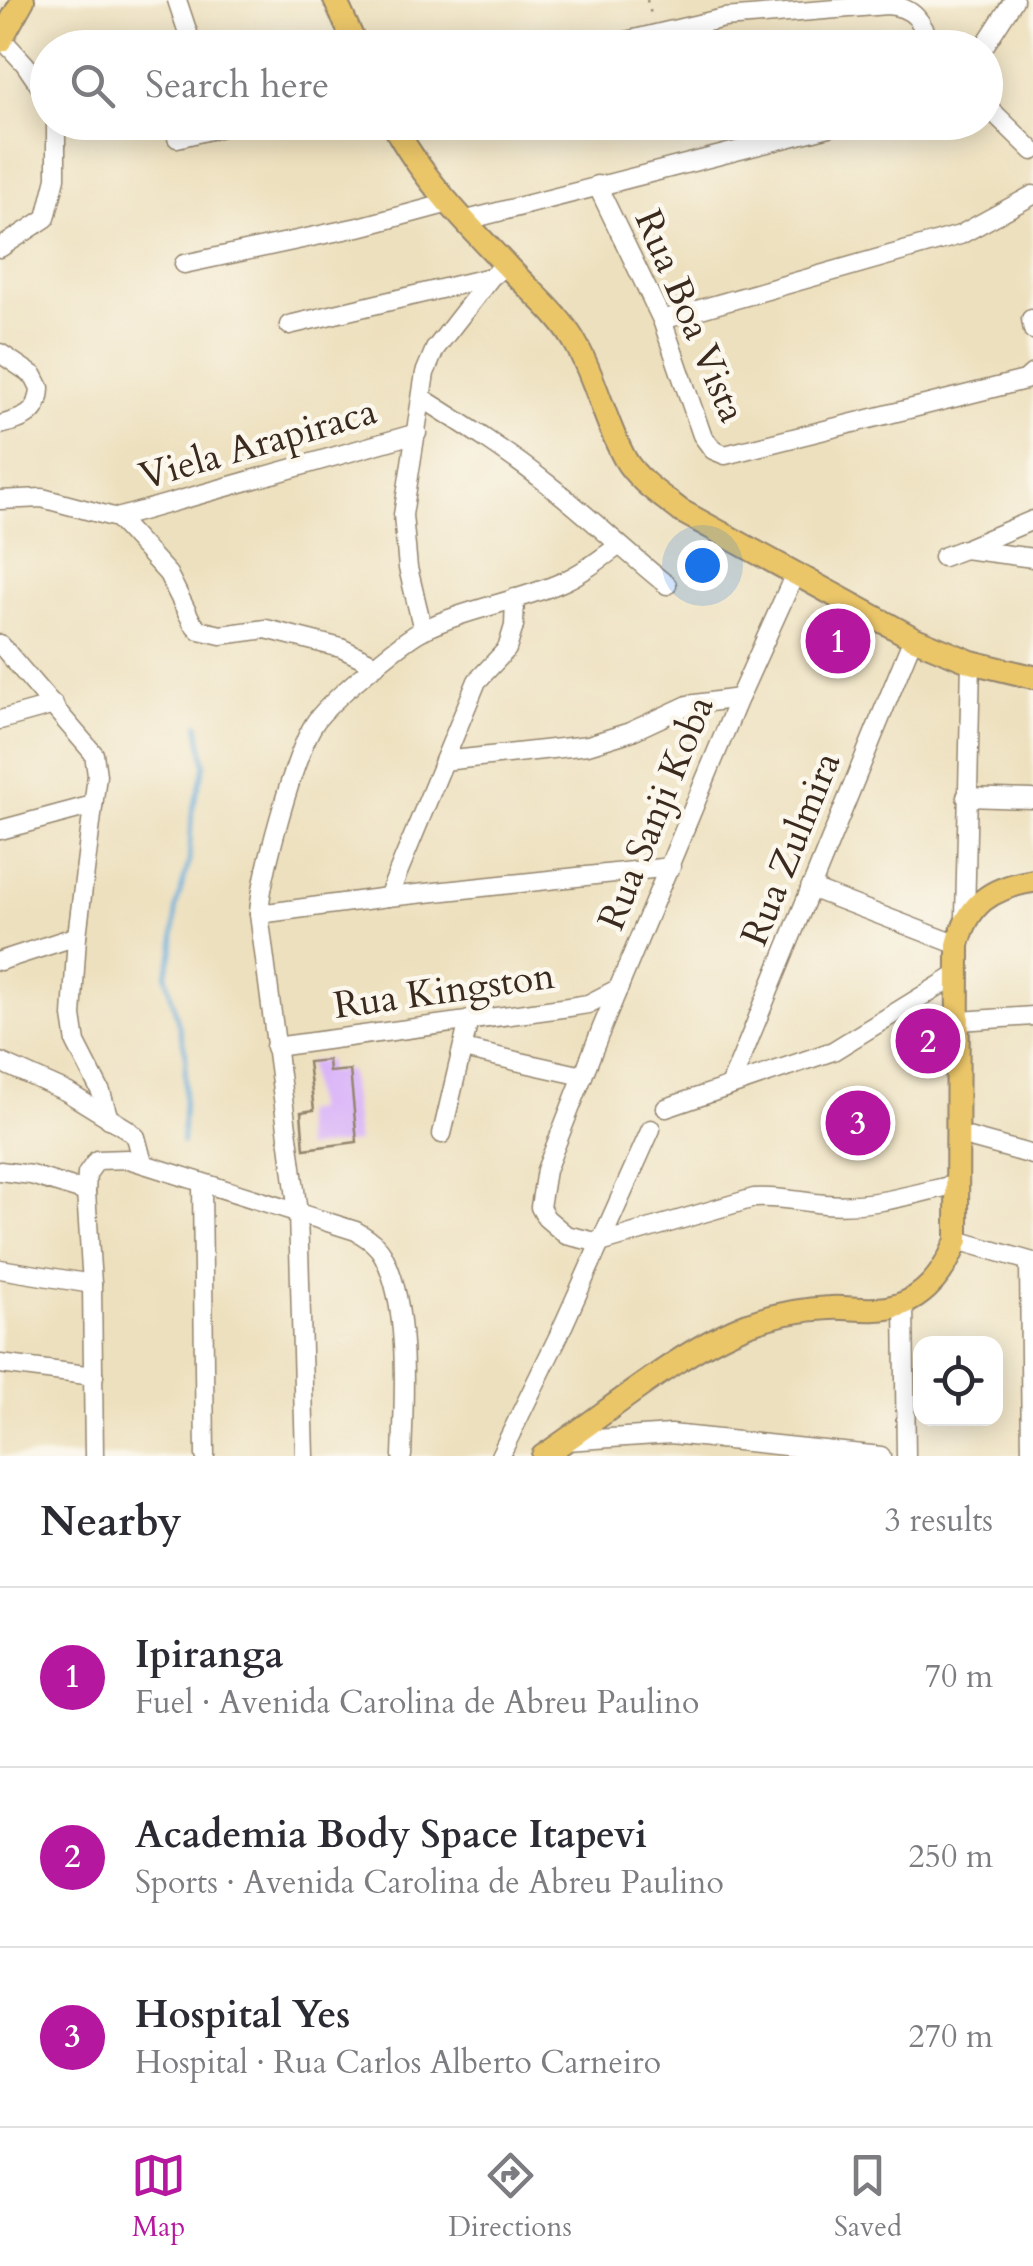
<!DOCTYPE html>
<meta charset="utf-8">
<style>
body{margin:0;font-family:Cardo,serif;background:#f7f7f7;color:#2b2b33}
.controls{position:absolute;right:30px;bottom:30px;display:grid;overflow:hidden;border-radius:20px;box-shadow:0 5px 25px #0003}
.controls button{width:90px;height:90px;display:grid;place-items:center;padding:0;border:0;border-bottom:2px solid #e1e1e2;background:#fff;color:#2b2b33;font:50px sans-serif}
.you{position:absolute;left:702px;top:565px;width:35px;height:35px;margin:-25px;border:8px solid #fff;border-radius:50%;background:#1a73e8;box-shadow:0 0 0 15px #1a73e833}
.badge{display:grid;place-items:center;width:65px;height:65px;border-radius:50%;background:#b5179e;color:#fff;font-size:32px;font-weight:700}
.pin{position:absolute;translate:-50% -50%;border:5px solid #fff;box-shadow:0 2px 10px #0006}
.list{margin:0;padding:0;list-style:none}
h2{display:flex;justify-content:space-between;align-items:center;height:130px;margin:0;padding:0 40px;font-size:42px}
h2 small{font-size:32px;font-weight:400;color:#7c7c81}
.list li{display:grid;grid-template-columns:65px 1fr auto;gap:30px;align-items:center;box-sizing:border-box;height:180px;padding:0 40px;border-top:2px solid #e1e1e2}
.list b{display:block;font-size:38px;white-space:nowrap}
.list p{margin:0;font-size:32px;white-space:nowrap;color:#7c7c81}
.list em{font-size:32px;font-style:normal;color:#7c7c81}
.icon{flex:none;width:55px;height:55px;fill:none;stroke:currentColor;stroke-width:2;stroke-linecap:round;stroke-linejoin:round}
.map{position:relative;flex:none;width:1033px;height:1456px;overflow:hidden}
.search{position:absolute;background:#fff;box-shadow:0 5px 25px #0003;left:30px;right:30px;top:30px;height:110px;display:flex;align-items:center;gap:25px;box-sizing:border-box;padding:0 35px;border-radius:55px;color:#7c7c81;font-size:38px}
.sheet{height:670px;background:#fff}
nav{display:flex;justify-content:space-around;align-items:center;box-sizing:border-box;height:140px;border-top:2px solid #e1e1e2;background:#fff;font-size:28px;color:#7c7c81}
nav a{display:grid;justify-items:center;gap:5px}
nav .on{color:#b5179e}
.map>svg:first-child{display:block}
</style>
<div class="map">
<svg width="1033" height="1456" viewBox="0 0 1033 1456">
<rect width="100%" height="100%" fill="#fbf7ec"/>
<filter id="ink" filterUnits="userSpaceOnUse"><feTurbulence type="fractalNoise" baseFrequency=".01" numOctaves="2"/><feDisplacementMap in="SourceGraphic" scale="20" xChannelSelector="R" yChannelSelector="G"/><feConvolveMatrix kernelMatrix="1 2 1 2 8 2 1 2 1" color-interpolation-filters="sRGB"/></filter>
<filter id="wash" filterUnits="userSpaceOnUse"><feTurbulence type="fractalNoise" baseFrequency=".0048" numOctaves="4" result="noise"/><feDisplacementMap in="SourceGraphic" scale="40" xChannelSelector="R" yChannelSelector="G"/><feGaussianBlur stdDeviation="2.25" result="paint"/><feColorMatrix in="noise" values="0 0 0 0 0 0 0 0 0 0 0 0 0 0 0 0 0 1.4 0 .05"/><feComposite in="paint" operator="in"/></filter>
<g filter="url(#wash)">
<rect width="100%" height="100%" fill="#ede0be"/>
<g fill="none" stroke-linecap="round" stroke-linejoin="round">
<!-- stream -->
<polyline stroke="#62abd9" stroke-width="4" points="182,1143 186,1054 166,975 173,951 176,907 189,862 192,811 205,765 198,724"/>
</g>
<g id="blocks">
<!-- building -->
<g fill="#d7aff9">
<polygon points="812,619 870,644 860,664 838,655 840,651 804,637"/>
<polygon points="939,1015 939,1050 927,1058 912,1033"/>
<polygon points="328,1060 329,1072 350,1070 357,1142 304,1149 301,1112 314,1110 308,1062"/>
</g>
</g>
</g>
<g filter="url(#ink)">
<use href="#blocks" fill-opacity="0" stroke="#94856e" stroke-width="2.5"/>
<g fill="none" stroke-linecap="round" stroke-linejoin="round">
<defs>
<g id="minor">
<polyline points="177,0 193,48"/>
<polyline points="2,39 25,64 48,98"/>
<path d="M596,48l128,-30 163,-13c29,2 35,18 46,43"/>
<polyline points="983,48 1014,0"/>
<polyline points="986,105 1033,151"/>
<polyline points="177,138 243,122"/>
<polyline points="597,185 662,320 702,435 713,450 725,455 1025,380 1033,373"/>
<polyline points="467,220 849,122"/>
<polyline points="0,248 46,218 56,178 56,122"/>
<polyline points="184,264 363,226 449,203"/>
<polyline points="1031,319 1033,330"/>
<polyline points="662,320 960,235 1033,195"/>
<polyline points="289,325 491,277"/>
<path d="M0,353l34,23 6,12c-1,27 -17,31 -40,37"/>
<path d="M422,398c43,27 87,55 127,87 41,32 78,68 118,100"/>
<polyline points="0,500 42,498 117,518 168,574 192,622 199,630 221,635 266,629 341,648 376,665"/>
<polyline points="117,518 417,433"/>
<polyline points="969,547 1033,520"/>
<polyline points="943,557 964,549 1033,558"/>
<path d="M794,576l-55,122 -138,332 -55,140 -6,37 6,11 20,17 34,8 154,-45c25,-2 46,4 71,6 45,4 89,-10 132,-20"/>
<polyline points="423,630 408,568 403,515 425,373 435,349 491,277 506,265"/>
<polyline points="0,644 94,754 97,775 77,936 72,1016 76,1043 101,1092 109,1119"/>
<polyline points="0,720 54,705"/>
<polyline points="444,761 588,745 630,732 688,705 739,698"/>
<polyline points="966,797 1033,799"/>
<polyline points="0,830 93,805"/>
<polyline points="810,888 958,945"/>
<polyline points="388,897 477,681 507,649 514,626 515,598"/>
<polyline points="259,914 388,897 671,867"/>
<polyline points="965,917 971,662"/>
<polyline points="0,961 77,936"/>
<polyline points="960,1021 1033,1016"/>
<polyline points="275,1047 569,1007 588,1004 619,988"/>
<polyline points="463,1049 583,1076"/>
<polyline points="0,1062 67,1092 127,1129 136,1137 143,1163"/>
<polyline points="730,1086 913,638"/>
<polyline points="666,1108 833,1051 958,974"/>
<polyline points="442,1134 469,1020"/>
<polyline points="960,1135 1033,1155"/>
<polyline points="0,1171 31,1175 86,1192 92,1284 94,1456"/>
<polyline points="202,1185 205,1456"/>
<path d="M86,1192l1,-18 10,-14 31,-1 228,72c11,7 22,13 28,26 26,51 20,142 18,199"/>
<polyline points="957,1240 1033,1262"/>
<polyline points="1029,1261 1031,1456"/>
<polyline points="0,1269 92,1284"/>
<polyline points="904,1304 906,1456"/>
<polyline points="0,1364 94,1376"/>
<polyline points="566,1441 671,1434 881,1456"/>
<path d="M305,1456l-7,-243 -39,-299c2,-38 35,-158 55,-190 13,-21 86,-82 109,-94 43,-21 93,-28 137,-47 21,-9 39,-23 58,-37"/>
<polyline points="500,1456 559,1335 651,1129"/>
</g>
<g id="major">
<polyline points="335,0 357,48"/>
<polyline points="0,41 23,0"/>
<path d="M392,122c28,54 73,100 115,144 24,26 53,48 70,80 20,36 28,77 48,113 12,21 37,37 56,52l232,127 58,24 62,15"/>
<path d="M543,1456c62,-41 137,-106 205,-132 25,-9 55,-15 82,-16 15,-1 30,2 46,1 42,-1 67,-32 81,-69l1,-295c10,-41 32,-57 75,-64"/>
</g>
</defs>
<!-- minor casing -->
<use href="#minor" stroke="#94856e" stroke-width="21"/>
<!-- major casing -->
<use href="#major" stroke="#94856e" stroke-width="26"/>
<!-- path -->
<polyline stroke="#94856e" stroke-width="2.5" stroke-dasharray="2.5 8" stroke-linecap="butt" points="647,0 652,18"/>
<!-- minor -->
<use href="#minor" stroke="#fff" stroke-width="18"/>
<!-- major -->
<use href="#major" stroke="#ebc669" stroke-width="22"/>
</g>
</g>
<g text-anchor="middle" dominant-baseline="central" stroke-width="9" stroke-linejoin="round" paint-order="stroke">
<!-- street labels -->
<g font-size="38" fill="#3b2a1e" stroke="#fbf7ec">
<text transform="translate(690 316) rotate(67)">Rua Boa Vista</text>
<text transform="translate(258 444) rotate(-16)">Viela Arapiraca</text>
<text transform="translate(656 813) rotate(-68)">Rua Sanji Koba</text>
<text transform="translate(791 849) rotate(-68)">Rua Zulmira</text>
<text transform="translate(444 991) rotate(-8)">Rua Kingston</text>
</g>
</g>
</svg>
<div class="controls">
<button><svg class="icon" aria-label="locate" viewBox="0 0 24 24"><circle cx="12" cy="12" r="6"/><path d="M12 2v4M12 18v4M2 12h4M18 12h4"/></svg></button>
</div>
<div class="you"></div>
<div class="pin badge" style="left:838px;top:641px">1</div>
<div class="pin badge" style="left:928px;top:1041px">2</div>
<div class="pin badge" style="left:858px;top:1123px">3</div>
<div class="search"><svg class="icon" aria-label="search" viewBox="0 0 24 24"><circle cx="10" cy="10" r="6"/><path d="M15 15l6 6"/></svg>Search here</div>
</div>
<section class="sheet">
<h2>Nearby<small>3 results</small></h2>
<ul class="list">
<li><span class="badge">1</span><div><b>Ipiranga</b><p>Fuel · Avenida Carolina de Abreu Paulino</p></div><em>70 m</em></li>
<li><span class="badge">2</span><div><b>Academia Body Space Itapevi</b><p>Sports · Avenida Carolina de Abreu Paulino</p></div><em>250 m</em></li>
<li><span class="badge">3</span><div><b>Hospital Yes</b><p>Hospital · Rua Carlos Alberto Carneiro</p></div><em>270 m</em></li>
</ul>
</section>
<nav>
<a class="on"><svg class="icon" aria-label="map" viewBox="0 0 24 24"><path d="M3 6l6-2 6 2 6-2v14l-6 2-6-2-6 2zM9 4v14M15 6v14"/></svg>Map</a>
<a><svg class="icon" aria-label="directions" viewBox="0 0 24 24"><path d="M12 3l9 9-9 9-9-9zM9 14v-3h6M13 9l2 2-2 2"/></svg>Directions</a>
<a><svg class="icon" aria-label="saved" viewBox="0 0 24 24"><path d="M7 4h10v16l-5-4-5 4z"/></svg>Saved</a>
</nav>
